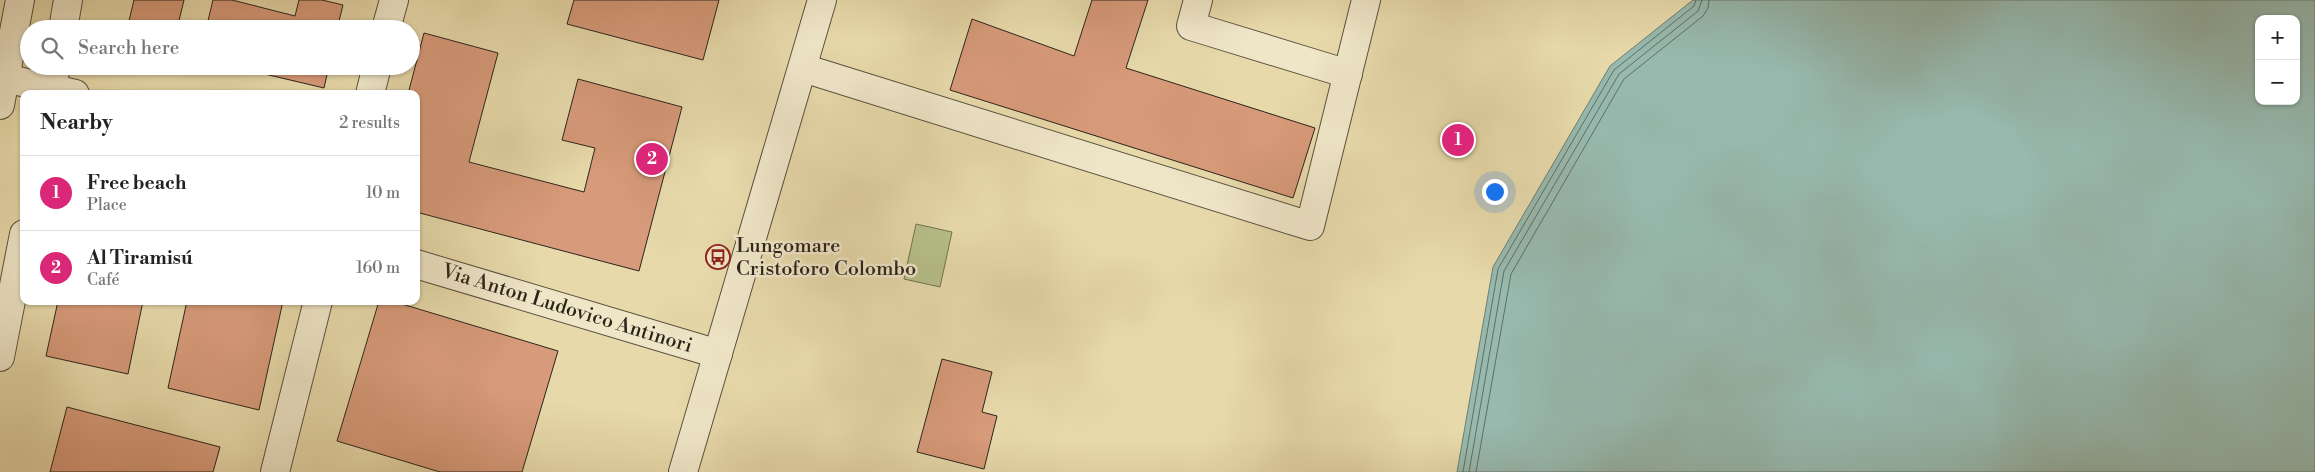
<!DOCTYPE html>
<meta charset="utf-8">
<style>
body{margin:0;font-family:"Libre Bodoni",serif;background:#f2f2f2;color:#222}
.controls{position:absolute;right:15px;top:15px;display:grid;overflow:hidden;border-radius:10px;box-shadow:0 1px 4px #0004}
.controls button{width:45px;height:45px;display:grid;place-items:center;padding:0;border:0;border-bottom:1px solid #e0e0e0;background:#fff;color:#222;font:25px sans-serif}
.you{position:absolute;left:1494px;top:191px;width:18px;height:18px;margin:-12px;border:4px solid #fff;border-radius:50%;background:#1a73e8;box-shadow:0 0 0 8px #1a73e833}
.badge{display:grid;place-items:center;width:32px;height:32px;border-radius:50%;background:#db2777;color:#fff;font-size:16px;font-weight:700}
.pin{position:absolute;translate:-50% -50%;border:2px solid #fff;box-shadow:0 1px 5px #0006}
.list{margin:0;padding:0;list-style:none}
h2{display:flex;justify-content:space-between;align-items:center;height:65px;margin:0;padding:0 20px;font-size:21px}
h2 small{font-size:16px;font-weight:400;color:#767676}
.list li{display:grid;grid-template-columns:32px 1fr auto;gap:15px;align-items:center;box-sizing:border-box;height:75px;padding:0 20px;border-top:1px solid #e0e0e0}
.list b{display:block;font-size:19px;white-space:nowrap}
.list p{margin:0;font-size:16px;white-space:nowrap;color:#767676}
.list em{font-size:16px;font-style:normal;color:#767676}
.icon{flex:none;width:28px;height:28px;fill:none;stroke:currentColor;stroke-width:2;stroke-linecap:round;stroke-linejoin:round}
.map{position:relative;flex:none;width:2315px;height:472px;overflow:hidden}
.search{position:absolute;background:#fff;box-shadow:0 1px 4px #0004;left:20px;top:20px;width:400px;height:55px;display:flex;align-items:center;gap:12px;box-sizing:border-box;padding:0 18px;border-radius:28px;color:#767676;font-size:19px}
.panel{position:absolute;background:#fff;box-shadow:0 1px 4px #0004;left:20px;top:90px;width:400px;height:215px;border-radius:10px}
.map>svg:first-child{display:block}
</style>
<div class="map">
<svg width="2315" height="472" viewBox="0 0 2315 472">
<rect width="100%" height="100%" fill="#e7d9aa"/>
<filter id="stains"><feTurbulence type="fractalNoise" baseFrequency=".004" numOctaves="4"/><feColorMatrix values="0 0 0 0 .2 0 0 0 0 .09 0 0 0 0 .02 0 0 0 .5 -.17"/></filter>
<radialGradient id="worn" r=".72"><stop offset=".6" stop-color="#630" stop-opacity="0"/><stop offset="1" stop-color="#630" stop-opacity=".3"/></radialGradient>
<!-- green -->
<polygon fill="#b6bf88" stroke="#707251" points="916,224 952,232 940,287 904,279"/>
<!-- water -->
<path fill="#97b9ae" stroke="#6c7d73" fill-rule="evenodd" d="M1693,0h622v472h-858l36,-205 117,-201zM2259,19h37v82h-37z"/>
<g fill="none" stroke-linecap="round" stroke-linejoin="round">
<!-- shore -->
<g stroke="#616e64" stroke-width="1">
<polyline points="1463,472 1498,269 1614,70 1694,6 1696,0"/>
<polyline points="1469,472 1504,271 1619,74 1698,11 1702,0"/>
<polyline points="1476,472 1511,274 1624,79 1703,16 1708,8 1709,0"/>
</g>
</g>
<!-- building -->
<g fill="#d79a7a" stroke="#2b241a">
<polygon points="134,0 184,0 177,29 127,29"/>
<polygon points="213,0 232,0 295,16 299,0 322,0 343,5 337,29 206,29"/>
<polygon points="574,0 719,0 703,60 567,24"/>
<polygon points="1092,0 1148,0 1126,68 1315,128 1293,198 950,90 972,19 1074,56"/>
<polygon points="424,33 498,53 469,162 584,192 595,148 562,140 578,79 682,107 639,271 416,212 416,94 408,94"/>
<polygon points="231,66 329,66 324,88"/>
<polygon points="58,301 143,301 128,374 46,356"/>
<polygon points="187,301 283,301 259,410 168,388"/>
<polygon points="379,301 392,301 558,351 522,472 440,472 337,441"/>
<polygon points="942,359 992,372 982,412 997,416 984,469 917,452"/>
<polygon points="67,407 220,447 213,472 50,472"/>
</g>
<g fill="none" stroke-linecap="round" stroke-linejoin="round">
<defs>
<g id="minor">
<polyline points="1198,0 1191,26 1348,74"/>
<polyline points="63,29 68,0"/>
<polyline points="386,29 394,0"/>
<polyline points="803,68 1310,226 1366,0"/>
<polyline points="0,77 75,94"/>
<polyline points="51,94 56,66"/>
<polyline points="370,94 377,66"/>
<polyline points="0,105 20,0"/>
<polyline points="416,264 718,354"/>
<polyline points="0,357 24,234"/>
<polyline points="275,472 318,301"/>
<polyline points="683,472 822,0"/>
</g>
</defs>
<!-- minor casing -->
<use href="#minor" stroke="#5a513e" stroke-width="30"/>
<!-- minor -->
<use href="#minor" stroke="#efe6c8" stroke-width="28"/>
</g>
<!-- icons -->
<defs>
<symbol id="bus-ring" viewBox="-11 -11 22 22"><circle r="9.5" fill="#efe6c8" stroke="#8f2418" stroke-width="1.5"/><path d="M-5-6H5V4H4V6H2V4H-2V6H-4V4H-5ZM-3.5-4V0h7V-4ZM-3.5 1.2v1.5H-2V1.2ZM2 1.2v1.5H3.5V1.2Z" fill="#8f2418"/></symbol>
</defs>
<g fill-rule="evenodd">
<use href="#bus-ring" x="704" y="243" width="28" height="28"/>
</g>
<g text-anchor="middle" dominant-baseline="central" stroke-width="5" stroke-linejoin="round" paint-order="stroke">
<!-- poi labels -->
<g font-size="20" fill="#2b241a" stroke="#efe6c8" text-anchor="start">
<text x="736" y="246">Lungomare<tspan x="736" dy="23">Cristoforo Colombo</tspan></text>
</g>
<!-- street labels -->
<g font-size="20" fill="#2b241a" stroke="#efe6c8">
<text transform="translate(567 309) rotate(17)">Via Anton Ludovico Antinori</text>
</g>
</g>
<rect width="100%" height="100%" filter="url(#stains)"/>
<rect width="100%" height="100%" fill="url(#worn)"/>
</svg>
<div class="controls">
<button>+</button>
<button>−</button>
</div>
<div class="you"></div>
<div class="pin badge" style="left:1458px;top:140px">1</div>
<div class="pin badge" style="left:652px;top:159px">2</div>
<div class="search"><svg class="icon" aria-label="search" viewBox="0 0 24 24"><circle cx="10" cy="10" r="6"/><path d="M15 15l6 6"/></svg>Search here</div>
<section class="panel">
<h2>Nearby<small>2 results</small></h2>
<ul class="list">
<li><span class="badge">1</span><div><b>Free beach</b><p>Place</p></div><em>10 m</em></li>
<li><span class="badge">2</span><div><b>Al Tiramisú</b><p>Café</p></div><em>160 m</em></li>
</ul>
</section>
</div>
